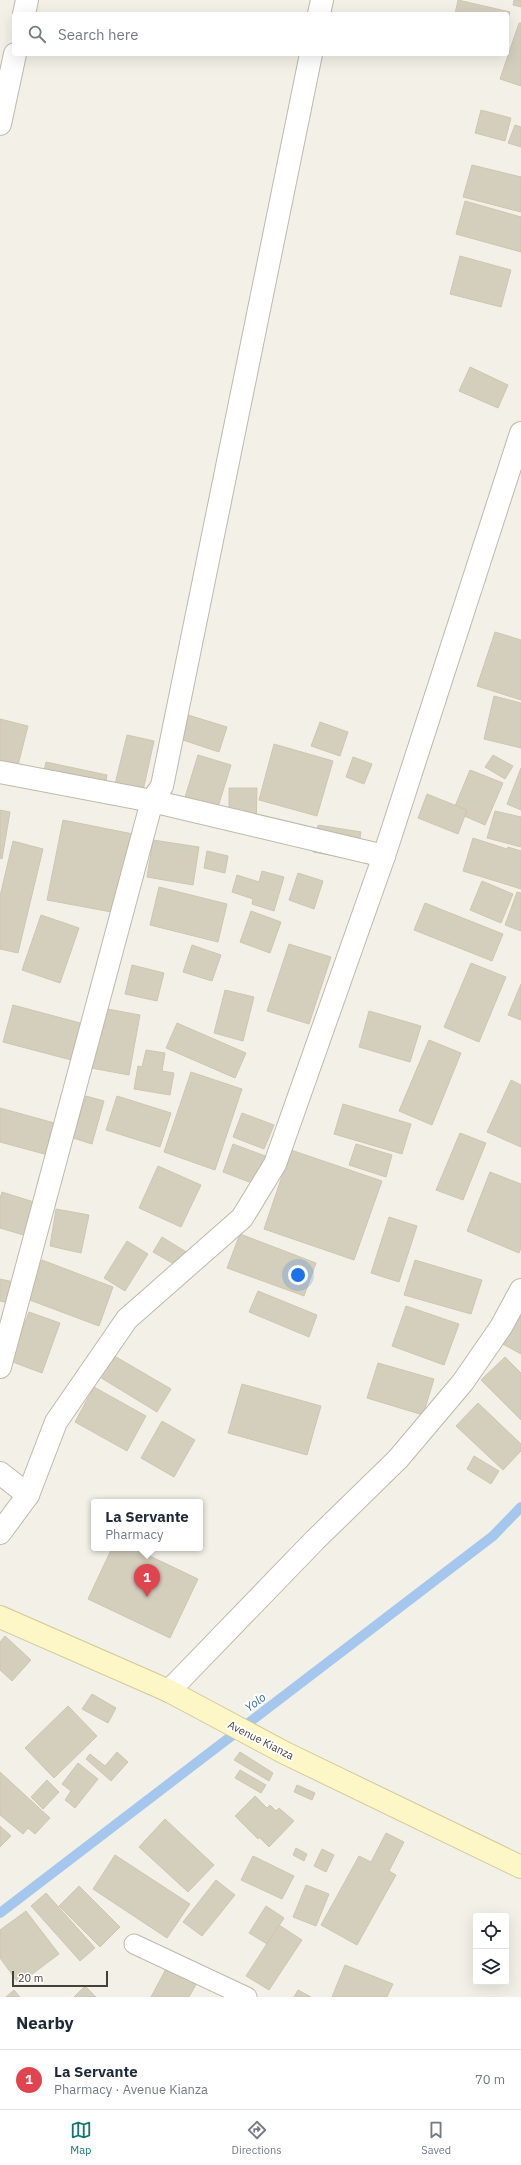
<!DOCTYPE html>
<meta charset="utf-8">
<style>
body{margin:0;font-family:"IBM Plex Sans",sans-serif;background:#f6f6f7;color:#1f2937}
.controls{position:absolute;right:12px;bottom:12px;display:grid;overflow:hidden;border-radius:4px;box-shadow:0 4px 16px #0002}
.controls button{width:36px;height:36px;display:grid;place-items:center;padding:0;border:0;border-bottom:1px solid #e0e1e3;background:#fff;color:#1f2937;font:20px sans-serif}
.scale{position:absolute;left:12px;bottom:10px;width:96px;box-sizing:border-box;padding-left:4px;border:2px solid #464136;border-top:0;font-size:11px;line-height:14px;white-space:nowrap;color:#464136;-webkit-text-stroke:3px #fff;paint-order:stroke}
.you{position:absolute;left:298px;top:1275px;width:14px;height:14px;margin:-10px;border:3px solid #fff;border-radius:50%;background:#1a73e8;box-shadow:0 0 0 6px #1a73e833}
.badge{display:grid;place-items:center;width:26px;height:26px;border-radius:50%;background:#0f766e;color:#fff;font-size:13px;font-weight:700}
.pin{position:absolute;translate:-50% -33px;filter:drop-shadow(0 1px 2px #0008)}
.pin::after{content:'';position:absolute;top:21px;width:14px;height:12px;background:inherit;clip-path:polygon(0 0,100% 0,50% 100%)}
.popup{position:absolute;left:91px;top:1499px;width:112px;height:52px;box-sizing:border-box;display:grid;place-content:center;border-radius:4px;background:#fff;filter:drop-shadow(0 1px 3px #0005);font-size:13px;white-space:nowrap;color:#747a83}
.popup b{font-size:15px;color:#1f2937}
.popup::after{content:'';position:absolute;left:50%;top:100%;margin-left:-8px;border:8px solid transparent;border-top-color:#fff}
.list{margin:0;padding:0;list-style:none}
h2{display:flex;justify-content:space-between;align-items:center;height:52px;margin:0;padding:0 16px;font-size:17px}
h2 small{font-size:13px;font-weight:400;color:#747a83}
.list li{display:grid;grid-template-columns:26px 1fr auto;gap:12px;align-items:center;box-sizing:border-box;height:60px;padding:0 16px;border-top:1px solid #e0e1e3}
.list b{display:block;font-size:15px;white-space:nowrap}
.list p{margin:0;font-size:13px;white-space:nowrap;color:#747a83}
.list em{font-size:13px;font-style:normal;color:#747a83}
.icon{flex:none;width:22px;height:22px;fill:none;stroke:currentColor;stroke-width:2;stroke-linecap:round;stroke-linejoin:round}
.map{position:relative;flex:none;width:521px;height:1997px;overflow:hidden}
.search{position:absolute;background:#fff;box-shadow:0 4px 16px #0002;left:12px;right:12px;top:12px;height:44px;display:flex;align-items:center;gap:10px;box-sizing:border-box;padding:0 14px;border-radius:4px;color:#747a83;font-size:15px}
.sheet{height:112px;background:#fff}
nav{display:flex;justify-content:space-around;align-items:center;box-sizing:border-box;height:56px;border-top:1px solid #e0e1e3;background:#fff;font-size:11px;color:#747a83}
nav a{display:grid;justify-items:center;gap:2px}
nav .on{color:#0f766e}
.map>svg:first-child{display:block}
</style>
<div class="map">
<svg width="521" height="1997" viewBox="0 0 521 1997">
<rect width="100%" height="100%" fill="#f3f1e7"/>
<g fill="none" stroke-linecap="round" stroke-linejoin="round">
<!-- stream -->
<polyline stroke="#a5c7ee" stroke-width="10" points="0,1913 493,1536 521,1507"/>
</g>
<!-- building -->
<g fill="#d4cebd" stroke="#cfc6b0">
<polygon points="458,0 510,12 507,22 507,14 455,14"/>
<polygon points="514,0 521,0 521,7 513,5"/>
<polygon points="519,23 521,23 521,86 500,79"/>
<polygon points="481,110 511,118 505,141 475,133"/>
<polygon points="515,125 521,127 521,147 508,143"/>
<polygon points="472,165 521,177 521,212 463,197"/>
<polygon points="465,201 521,217 521,252 456,234"/>
<polygon points="460,256 511,270 501,307 450,294"/>
<polygon points="470,367 508,385 498,408 459,391"/>
<polygon points="495,632 521,640 521,700 477,686"/>
<polygon points="494,696 521,703 521,748 484,739"/>
<polygon points="188,715 227,727 219,752 180,739"/>
<polygon points="0,719 28,726 16,773 0,768"/>
<polygon points="320,722 348,732 340,756 311,746"/>
<polygon points="127,735 154,741 143,791 115,784"/>
<polygon points="274,744 333,761 317,816 259,800"/>
<polygon points="198,755 231,765 214,820 181,810"/>
<polygon points="493,755 513,766 505,779 485,767"/>
<polygon points="353,757 372,764 364,784 346,777"/>
<polygon points="46,762 107,775 102,802 40,790"/>
<polygon points="521,768 521,810 507,804"/>
<polygon points="470,770 503,783 485,825 453,811"/>
<polygon points="229,788 257,788 256,830 229,830"/>
<polygon points="427,794 467,810 458,834 418,818"/>
<polygon points="0,810 10,812 2,859 0,858"/>
<polygon points="495,811 521,817 521,847 487,838"/>
<polygon points="63,820 133,834 117,913 47,900"/>
<polygon points="318,825 361,832 356,860 313,852"/>
<polygon points="473,838 507,849 508,847 521,851 521,889 463,871"/>
<polygon points="153,840 199,847 193,885 147,877"/>
<polygon points="13,841 43,849 18,953 0,949 0,896"/>
<polygon points="207,851 228,856 225,873 204,868"/>
<polygon points="262,871 284,877 274,911 252,904 253,899 232,892 237,875 259,882"/>
<polygon points="298,873 323,881 314,909 289,900"/>
<polygon points="482,881 513,894 501,923 470,910"/>
<polygon points="159,887 227,904 218,942 150,925"/>
<polygon points="517,892 521,893 521,931 505,925"/>
<polygon points="425,903 503,934 492,961 414,930"/>
<polygon points="251,911 281,922 270,953 240,942"/>
<polygon points="41,915 79,928 60,983 22,970"/>
<polygon points="289,944 331,957 309,1024 267,1011"/>
<polygon points="192,945 221,955 212,981 183,972"/>
<polygon points="471,963 506,977 479,1042 444,1027"/>
<polygon points="132,965 164,973 157,1001 125,994"/>
<polygon points="521,984 521,1020 508,1015"/>
<polygon points="225,990 254,997 243,1041 214,1033"/>
<polygon points="13,1005 84,1024 75,1061 3,1042"/>
<polygon points="102,1008 140,1015 129,1075 91,1068"/>
<polygon points="369,1011 421,1026 410,1062 359,1047"/>
<polygon points="177,1023 246,1053 235,1078 166,1048"/>
<polygon points="429,1040 461,1053 432,1125 399,1111"/>
<polygon points="146,1050 165,1053 162,1071 174,1073 170,1095 134,1089 138,1066 142,1067"/>
<polygon points="191,1072 242,1089 215,1170 164,1152"/>
<polygon points="511,1080 521,1085 521,1147 487,1132"/>
<polygon points="86,1096 104,1101 92,1144 73,1138"/>
<polygon points="117,1096 171,1113 160,1147 106,1130"/>
<polygon points="343,1104 411,1124 402,1154 334,1134"/>
<polygon points="0,1108 58,1124 48,1155 0,1142"/>
<polygon points="242,1113 274,1125 264,1149 233,1137"/>
<polygon points="460,1133 486,1143 463,1200 436,1190"/>
<polygon points="233,1144 268,1157 257,1185 223,1172"/>
<polygon points="356,1144 392,1155 386,1177 349,1165"/>
<polygon points="291,1150 382,1181 354,1260 264,1229"/>
<polygon points="158,1166 201,1185 181,1227 139,1208"/>
<polygon points="490,1172 521,1184 521,1248 519,1253 467,1231"/>
<polygon points="2,1192 37,1203 27,1236 0,1228 0,1198"/>
<polygon points="56,1209 89,1215 81,1253 50,1246"/>
<polygon points="389,1217 417,1226 399,1282 371,1273"/>
<polygon points="240,1234 316,1263 304,1296 227,1268"/>
<polygon points="162,1237 188,1253 179,1267 153,1252"/>
<polygon points="127,1241 148,1254 125,1291 104,1278"/>
<polygon points="42,1260 113,1287 99,1326 27,1299"/>
<polygon points="415,1260 482,1280 471,1314 404,1295"/>
<polygon points="0,1279 14,1282 9,1303 0,1301"/>
<polygon points="258,1291 317,1315 309,1337 249,1312"/>
<polygon points="406,1306 459,1324 444,1365 392,1346"/>
<polygon points="521,1308 521,1354 501,1343"/>
<polygon points="29,1312 60,1323 42,1373 10,1361"/>
<polygon points="111,1354 171,1389 157,1412 98,1376"/>
<polygon points="505,1357 521,1373 521,1420 481,1380"/>
<polygon points="378,1363 434,1379 423,1415 367,1398"/>
<polygon points="242,1384 321,1406 307,1455 228,1433"/>
<polygon points="94,1387 146,1416 127,1451 75,1422"/>
<polygon points="478,1403 521,1444 521,1451 503,1470 456,1426"/>
<polygon points="162,1421 195,1440 174,1477 141,1458"/>
<polygon points="474,1456 499,1471 491,1484 467,1469"/>
<polygon points="112,1548 133,1548 198,1579 170,1638 88,1599"/>
<polygon points="5,1636 31,1660 12,1681 0,1670 0,1642"/>
<polygon points="92,1694 116,1708 108,1723 82,1709"/>
<polygon points="68,1706 97,1736 54,1778 25,1748"/>
<polygon points="117,1752 128,1762 111,1781 86,1759 90,1754 105,1766"/>
<polygon points="240,1752 273,1773 269,1781 234,1760"/>
<polygon points="78,1763 98,1779 75,1808 65,1800 71,1791 62,1784"/>
<polygon points="240,1770 266,1785 261,1793 235,1778"/>
<polygon points="0,1772 50,1818 35,1834 28,1828 23,1834 0,1815"/>
<polygon points="47,1780 59,1792 43,1809 31,1797"/>
<polygon points="297,1785 315,1793 312,1800 294,1792"/>
<polygon points="255,1796 267,1808 270,1805 276,1811 279,1808 294,1821 269,1847 259,1837 258,1839 235,1816"/>
<polygon points="165,1819 214,1865 188,1892 139,1847"/>
<polygon points="0,1826 11,1836 0,1847"/>
<polygon points="386,1833 404,1842 389,1871 396,1875 357,1945 321,1925 359,1856 371,1862"/>
<polygon points="296,1848 307,1854 304,1861 293,1855"/>
<polygon points="322,1849 334,1855 326,1872 314,1866"/>
<polygon points="115,1855 190,1904 167,1938 93,1889"/>
<polygon points="253,1856 294,1876 282,1899 241,1880"/>
<polygon points="216,1880 235,1895 202,1936 183,1922"/>
<polygon points="306,1885 329,1894 316,1926 293,1917"/>
<polygon points="79,1886 120,1927 100,1947 59,1906"/>
<polygon points="46,1893 95,1948 80,1961 31,1906"/>
<polygon points="266,1906 284,1918 267,1944 249,1933"/>
<polygon points="26,1911 59,1954 19,1984 0,1958 0,1930"/>
<polygon points="279,1925 302,1940 269,1990 246,1976"/>
<polygon points="168,1965 198,1981 189,1997 151,1997"/>
<polygon points="345,1965 393,1984 387,1997 332,1997"/>
<polygon points="85,1986 96,1997 74,1997"/>
<polygon points="14,1990 20,1997 6,1997"/>
<polygon points="298,1990 311,1997 294,1997"/>
</g>
<g fill="none" stroke-linecap="round" stroke-linejoin="round">
<defs>
<polyline id="lane" points="134,1944 247,1997"/>
<g id="street">
<polyline points="24,14 27,0"/>
<polyline points="319,14 322,0"/>
<polyline points="0,124 15,54"/>
<polyline points="0,772 152,801 384,856"/>
<polyline points="0,1367 152,801 162,786 311,54"/>
<polyline points="0,1473 28,1495"/>
<polyline points="0,1533 28,1495 56,1422 127,1319 242,1218 275,1164 384,856 521,433"/>
<polyline points="169,1691 315,1540 398,1459 463,1382 501,1327 521,1290"/>
</g>
<polyline id="secondary" points="0,1617 169,1691 285,1753 521,1867"/>
</defs>
<!-- lane casing -->
<use href="#lane" stroke="#beb9aa" stroke-width="21"/>
<!-- street casing -->
<use href="#street" stroke="#beb9aa" stroke-width="24"/>
<!-- secondary casing -->
<use href="#secondary" stroke="#d1c998" stroke-width="24"/>
<!-- lane -->
<use href="#lane" stroke="#fff" stroke-width="19"/>
<!-- street -->
<use href="#street" stroke="#fff" stroke-width="22"/>
<!-- secondary -->
<use href="#secondary" stroke="#fdf6c7" stroke-width="22"/>
</g>
<g text-anchor="middle" dominant-baseline="central" stroke-width="4" stroke-linejoin="round" paint-order="stroke">
<!-- street labels -->
<g font-size="11" fill="#464136" stroke="#fff">
<text transform="translate(261 1740) rotate(27)">Avenue Kianza</text>
</g>
<!-- water labels -->
<g font-size="12" font-style="italic" fill="#336bae" stroke="#fff">
<text transform="translate(255 1702) rotate(-37)">Yolo</text>
</g>
</g>
</svg>
<div class="controls">
<button><svg class="icon" aria-label="locate" viewBox="0 0 24 24"><circle cx="12" cy="12" r="6"/><path d="M12 2v4M12 18v4M2 12h4M18 12h4"/></svg></button>
<button><svg class="icon" aria-label="layers" viewBox="0 0 24 24"><path d="M12 4l9 5-9 5-9-5zM3 14l9 5 9-5"/></svg></button>
</div>
<div class="scale">20 m</div>
<div class="you"></div>
<div class="pin badge" style="left:147px;top:1597px;background:#e0444e">1</div>
<div class="popup"><b>La Servante</b>Pharmacy</div>
<div class="search"><svg class="icon" aria-label="search" viewBox="0 0 24 24"><circle cx="10" cy="10" r="6"/><path d="M15 15l6 6"/></svg>Search here</div>
</div>
<section class="sheet">
<h2>Nearby<small></small></h2>
<ul class="list">
<li><span class="badge" style="background:#e0444e">1</span><div><b>La Servante</b><p>Pharmacy · Avenue Kianza</p></div><em>70 m</em></li>
</ul>
</section>
<nav>
<a class="on"><svg class="icon" aria-label="map" viewBox="0 0 24 24"><path d="M3 6l6-2 6 2 6-2v14l-6 2-6-2-6 2zM9 4v14M15 6v14"/></svg>Map</a>
<a><svg class="icon" aria-label="directions" viewBox="0 0 24 24"><path d="M12 3l9 9-9 9-9-9zM9 14v-3h6M13 9l2 2-2 2"/></svg>Directions</a>
<a><svg class="icon" aria-label="saved" viewBox="0 0 24 24"><path d="M7 4h10v16l-5-4-5 4z"/></svg>Saved</a>
</nav>
